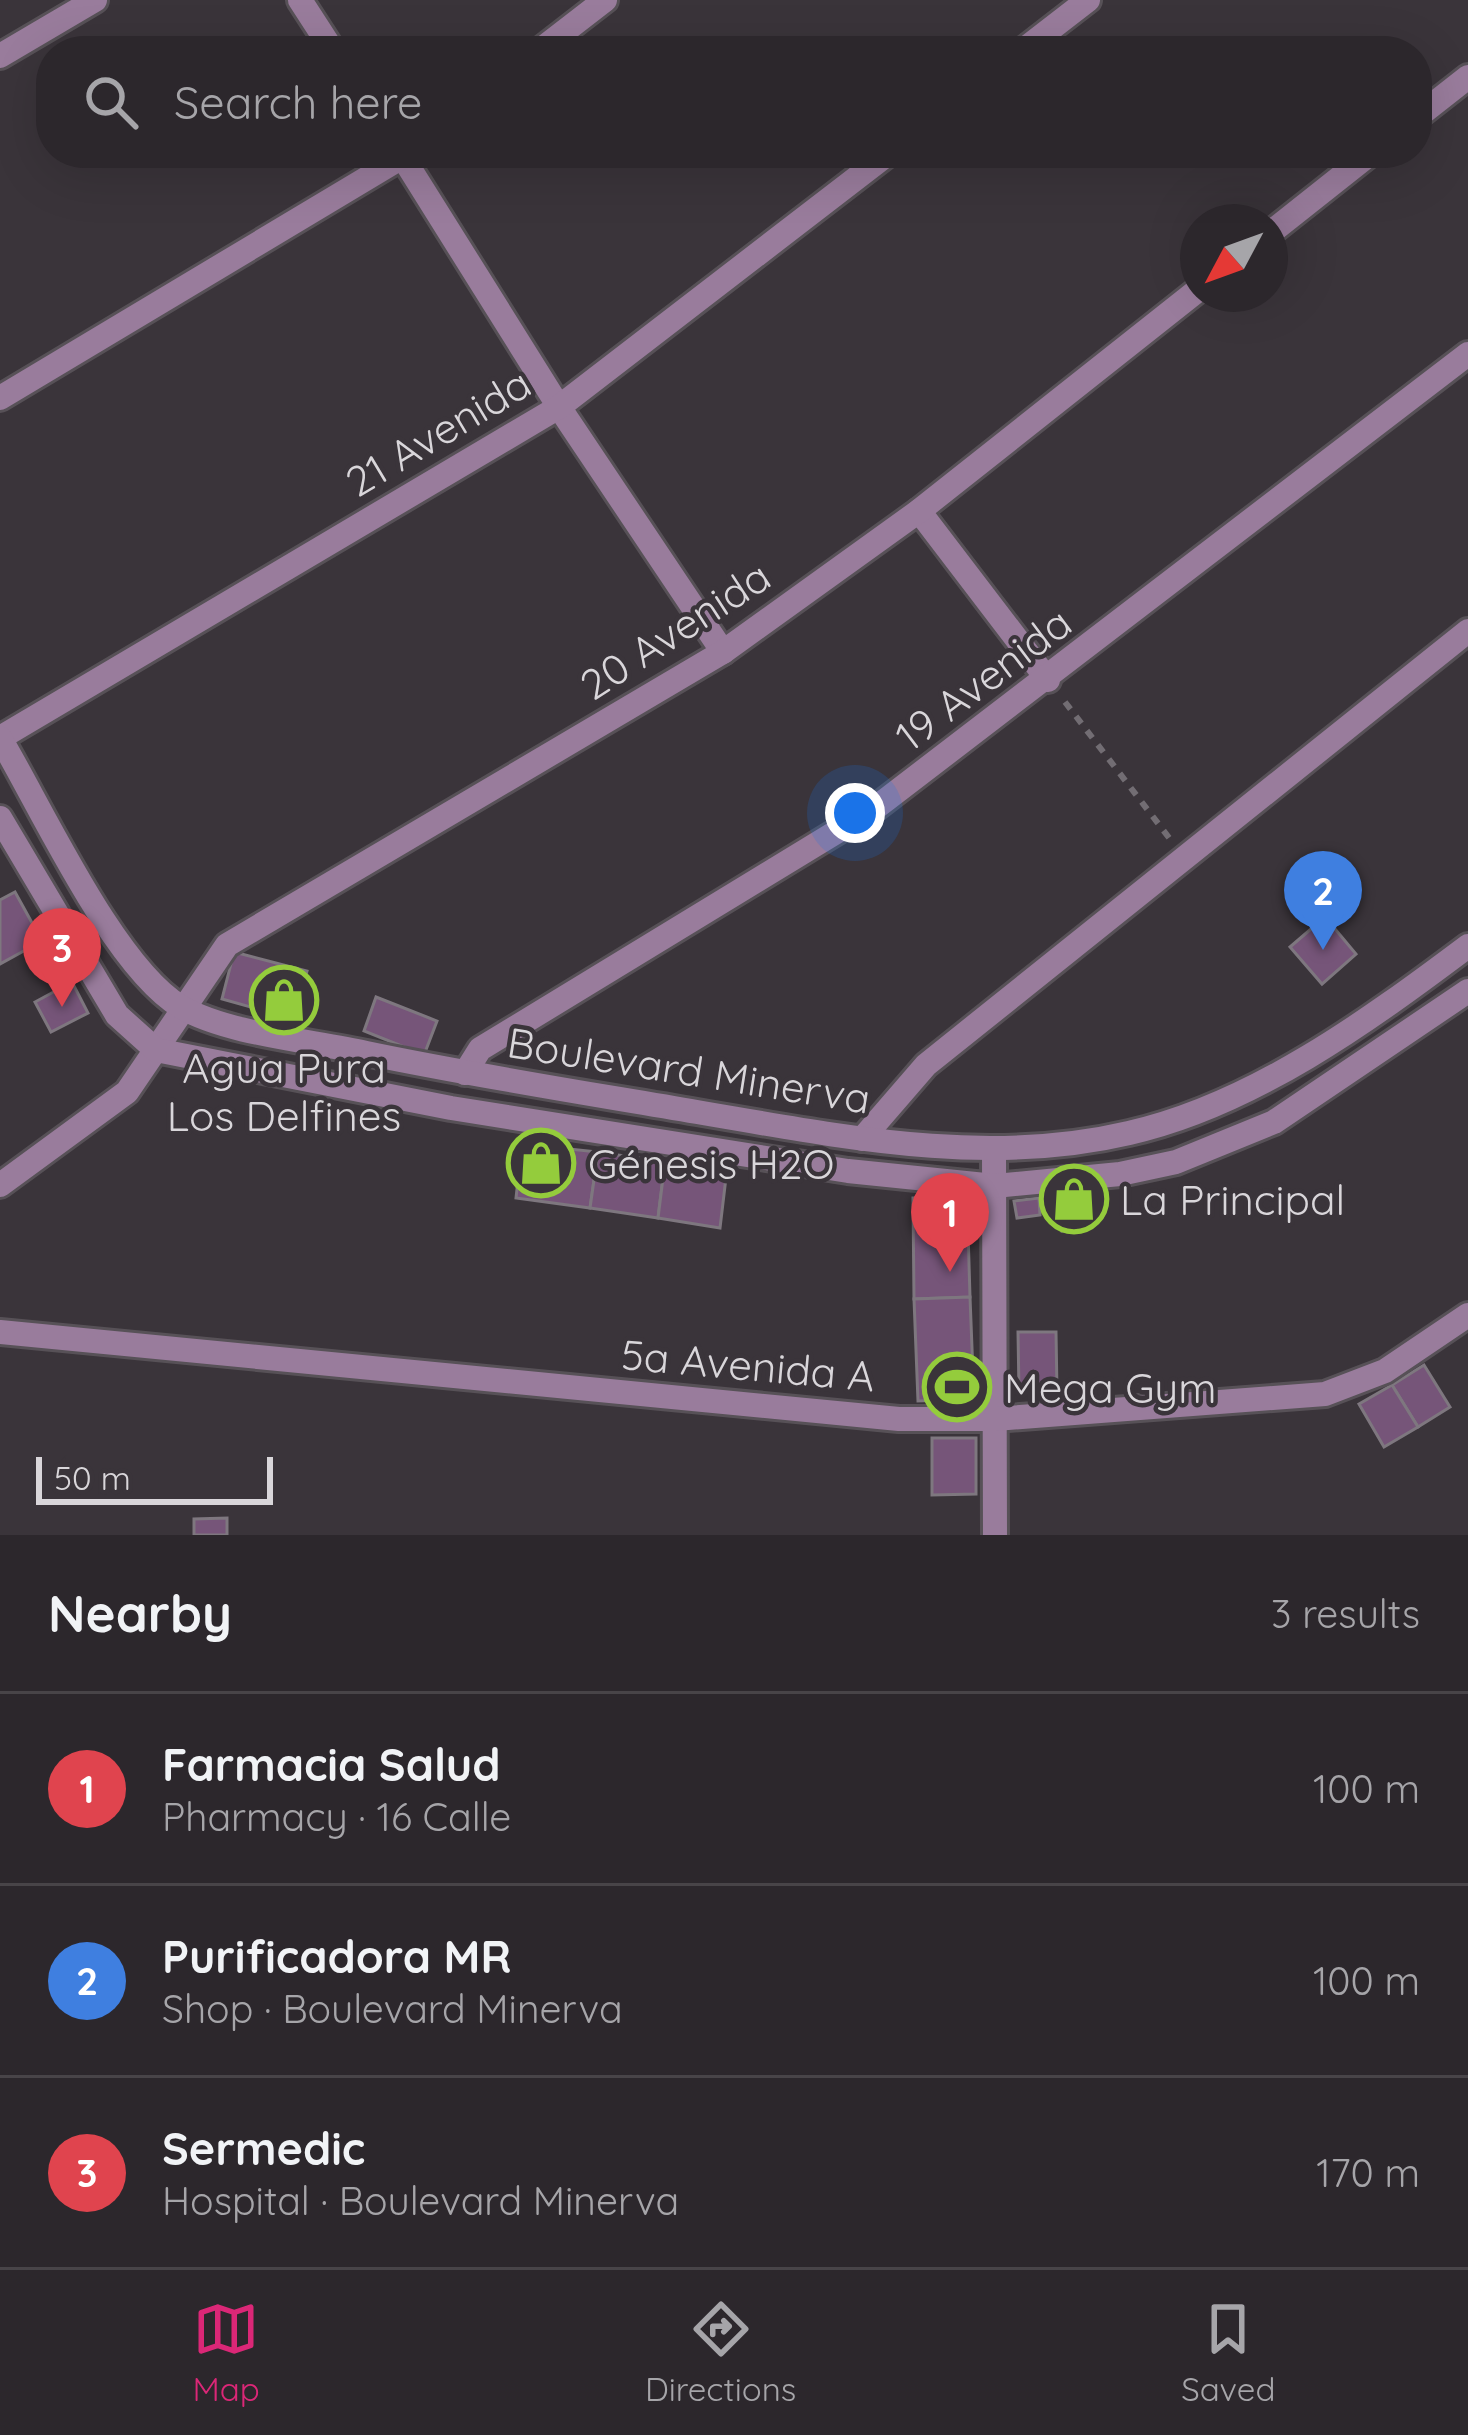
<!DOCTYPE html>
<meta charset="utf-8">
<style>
body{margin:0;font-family:Quicksand,sans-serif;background:#383338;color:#f1f3f6}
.compass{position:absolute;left:1180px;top:204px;width:108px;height:108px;border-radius:50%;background:#2c272c;box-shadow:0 12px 48px #0002;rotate:229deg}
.scale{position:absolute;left:36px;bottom:30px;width:237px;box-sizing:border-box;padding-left:12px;border:6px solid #d9d6da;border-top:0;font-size:33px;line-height:42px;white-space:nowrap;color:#d9d6da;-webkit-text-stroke:9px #3a343a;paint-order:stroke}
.you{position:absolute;left:855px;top:813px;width:42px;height:42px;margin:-30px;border:9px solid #fff;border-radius:50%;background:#1a73e8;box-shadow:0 0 0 18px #1a73e833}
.badge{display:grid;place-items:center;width:78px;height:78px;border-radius:50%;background:#db2777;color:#fff;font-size:39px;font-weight:700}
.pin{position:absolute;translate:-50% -99px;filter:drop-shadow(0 3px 6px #0008)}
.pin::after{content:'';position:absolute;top:63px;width:42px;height:36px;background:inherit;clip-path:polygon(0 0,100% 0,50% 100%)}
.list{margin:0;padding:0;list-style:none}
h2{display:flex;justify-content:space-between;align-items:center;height:156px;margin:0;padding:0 48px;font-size:51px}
h2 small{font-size:39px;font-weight:400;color:#a6a5a9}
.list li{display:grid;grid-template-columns:78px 1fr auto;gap:36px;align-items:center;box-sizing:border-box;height:192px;padding:0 48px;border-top:3px solid #484448}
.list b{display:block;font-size:45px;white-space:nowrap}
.list p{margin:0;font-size:39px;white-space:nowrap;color:#a6a5a9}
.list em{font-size:39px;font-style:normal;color:#a6a5a9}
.icon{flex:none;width:66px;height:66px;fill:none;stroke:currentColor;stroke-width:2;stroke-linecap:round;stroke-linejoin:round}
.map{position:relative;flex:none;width:1468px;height:1535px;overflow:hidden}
.search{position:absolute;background:#2c272c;box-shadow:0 12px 48px #0002;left:36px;right:36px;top:36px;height:132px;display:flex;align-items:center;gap:30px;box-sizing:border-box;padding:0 42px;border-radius:48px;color:#a6a5a9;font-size:45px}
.sheet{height:732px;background:#2c272c}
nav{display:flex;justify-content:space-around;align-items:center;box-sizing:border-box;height:168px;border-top:3px solid #484448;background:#2c272c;font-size:33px;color:#a6a5a9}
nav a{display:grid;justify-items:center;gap:6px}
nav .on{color:#db2777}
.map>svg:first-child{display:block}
</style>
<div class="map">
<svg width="1468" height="1535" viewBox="0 0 1468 1535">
<rect width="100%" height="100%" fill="#3a343a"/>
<!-- building -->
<g fill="#765579" stroke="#7e777f" stroke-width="3">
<polygon points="15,892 42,941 0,964 0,900"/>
<polygon points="1325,917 1356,954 1322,984 1290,947"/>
<polygon points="234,952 307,971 294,1019 222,999"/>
<polygon points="72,982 88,1013 51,1032 35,1002"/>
<polygon points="376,997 437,1021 424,1055 364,1031"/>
<polygon points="522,1144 598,1152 590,1208 516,1198"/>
<polygon points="598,1152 665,1162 658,1218 590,1208"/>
<polygon points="665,1162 727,1169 720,1228 658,1218"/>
<polygon points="1081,1193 1086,1228 1062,1231 1058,1196"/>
<polygon points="967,1197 970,1297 914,1299 913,1198"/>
<polygon points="1039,1198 1040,1215 1017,1218 1014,1201"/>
<polygon points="970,1297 974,1399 918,1401 914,1299"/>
<polygon points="1018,1332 1056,1332 1057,1392 1019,1392"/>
<polygon points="1424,1365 1450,1407 1418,1427 1392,1385"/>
<polygon points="1392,1385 1418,1427 1384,1447 1359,1404"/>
<polygon points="932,1438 976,1438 976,1494 932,1495"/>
<polygon points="227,1518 227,1535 194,1535 194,1519"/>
</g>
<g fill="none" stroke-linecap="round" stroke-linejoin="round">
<defs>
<g id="minor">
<polyline points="300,0 333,51"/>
<polyline points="539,51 605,0"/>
<polyline points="1022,51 1088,0"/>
<polyline points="0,56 95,0"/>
<polyline points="1417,117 1468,77"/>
<polyline points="400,153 559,407 723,652"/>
<polyline points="1270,233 1371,153"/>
<polyline points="0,398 409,153"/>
<polyline points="919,511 1048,680"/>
<polyline points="0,738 559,407 889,153"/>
<polyline points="465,1073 480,1049 874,809 1468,354"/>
<polyline points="862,1139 926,1065 1468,631"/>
<polyline points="994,1150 995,1535"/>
<polyline points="0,1185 127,1092 227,945 723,652 919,511 1198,290"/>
<polyline points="0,1332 899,1419 995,1419 1325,1394 1385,1371 1468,1315"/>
</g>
<g id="tertiary">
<path d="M0,738c42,71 114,229 181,269 46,27 132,34 185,46 110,23 220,40 331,59 142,24 288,55 432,21 124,-28 239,-112 339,-187"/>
<polyline points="0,818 117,1015 156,1050 451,1108 848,1171 995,1186 1120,1174 1176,1162 1274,1122 1468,991"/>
</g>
</defs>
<!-- minor casing -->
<use href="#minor" stroke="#575157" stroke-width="30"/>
<!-- tertiary casing -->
<use href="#tertiary" stroke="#575157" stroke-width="30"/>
<!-- path -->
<polyline stroke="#726d73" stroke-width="6" stroke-dasharray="9 9" stroke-linecap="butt" points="1065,702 1170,839"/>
<!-- minor -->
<use href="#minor" stroke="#997c9c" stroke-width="24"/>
<!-- tertiary -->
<use href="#tertiary" stroke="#997c9c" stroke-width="24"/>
</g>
<!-- icons -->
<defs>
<symbol id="shop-ring" viewBox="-11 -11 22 22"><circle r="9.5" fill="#3a343a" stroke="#94cc3c" stroke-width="1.5"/><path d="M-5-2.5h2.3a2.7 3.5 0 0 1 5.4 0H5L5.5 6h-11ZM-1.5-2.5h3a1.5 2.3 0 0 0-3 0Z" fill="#94cc3c"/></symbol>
<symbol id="stadium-ring" viewBox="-11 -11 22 22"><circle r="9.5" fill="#3a343a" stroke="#94cc3c" stroke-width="1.5"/><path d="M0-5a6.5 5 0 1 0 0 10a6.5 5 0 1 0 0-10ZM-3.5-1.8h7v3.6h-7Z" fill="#94cc3c"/></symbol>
</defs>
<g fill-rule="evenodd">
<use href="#shop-ring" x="246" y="962" width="76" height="76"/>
<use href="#shop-ring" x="503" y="1125" width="76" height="76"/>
<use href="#shop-ring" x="1036" y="1161" width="76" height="76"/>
<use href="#stadium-ring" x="919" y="1349" width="76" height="76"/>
</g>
<g text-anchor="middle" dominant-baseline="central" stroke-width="9" stroke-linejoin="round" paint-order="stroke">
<!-- street labels -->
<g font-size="42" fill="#d9d6da" stroke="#3a343a">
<text transform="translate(438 432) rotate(-31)">21 Avenida</text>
<text transform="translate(675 630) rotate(-33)">20 Avenida</text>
<text transform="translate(983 679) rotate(-37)">19 Avenida</text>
<text transform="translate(689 1070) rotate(9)">Boulevard Minerva</text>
<text transform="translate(748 1365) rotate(5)">5a Avenida A</text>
</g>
<!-- poi labels -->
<g font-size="42" fill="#d9d6da" stroke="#3a343a" text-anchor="start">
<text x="284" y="1067" text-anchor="middle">Agua Pura<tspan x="284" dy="48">Los Delfines</tspan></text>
<text x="588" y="1163">Génesis H2O</text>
<text x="1120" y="1199">La Principal</text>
<text x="1004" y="1387">Mega Gym</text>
</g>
</g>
</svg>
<svg class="compass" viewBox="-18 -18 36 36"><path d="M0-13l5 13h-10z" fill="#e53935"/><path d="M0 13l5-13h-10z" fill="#a6a5a9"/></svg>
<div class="scale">50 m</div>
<div class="you"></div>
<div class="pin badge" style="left:950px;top:1272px;background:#e0444e">1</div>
<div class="pin badge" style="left:1323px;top:950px;background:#3f7fe0">2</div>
<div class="pin badge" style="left:62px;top:1007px;background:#e0444e">3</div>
<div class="search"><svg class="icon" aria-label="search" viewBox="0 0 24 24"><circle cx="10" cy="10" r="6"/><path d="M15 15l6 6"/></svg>Search here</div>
</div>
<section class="sheet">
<h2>Nearby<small>3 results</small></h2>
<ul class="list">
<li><span class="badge" style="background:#e0444e">1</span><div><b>Farmacia Salud</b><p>Pharmacy · 16 Calle</p></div><em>100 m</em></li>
<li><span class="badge" style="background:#3f7fe0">2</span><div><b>Purificadora MR</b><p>Shop · Boulevard Minerva</p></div><em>100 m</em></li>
<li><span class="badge" style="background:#e0444e">3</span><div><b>Sermedic</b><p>Hospital · Boulevard Minerva</p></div><em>170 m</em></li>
</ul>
</section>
<nav>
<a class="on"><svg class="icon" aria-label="map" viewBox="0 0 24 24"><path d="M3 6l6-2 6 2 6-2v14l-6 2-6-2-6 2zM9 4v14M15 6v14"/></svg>Map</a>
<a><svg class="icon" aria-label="directions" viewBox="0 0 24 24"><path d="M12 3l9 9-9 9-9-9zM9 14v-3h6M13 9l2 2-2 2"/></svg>Directions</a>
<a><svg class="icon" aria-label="saved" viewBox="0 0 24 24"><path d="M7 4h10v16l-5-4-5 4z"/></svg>Saved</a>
</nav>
